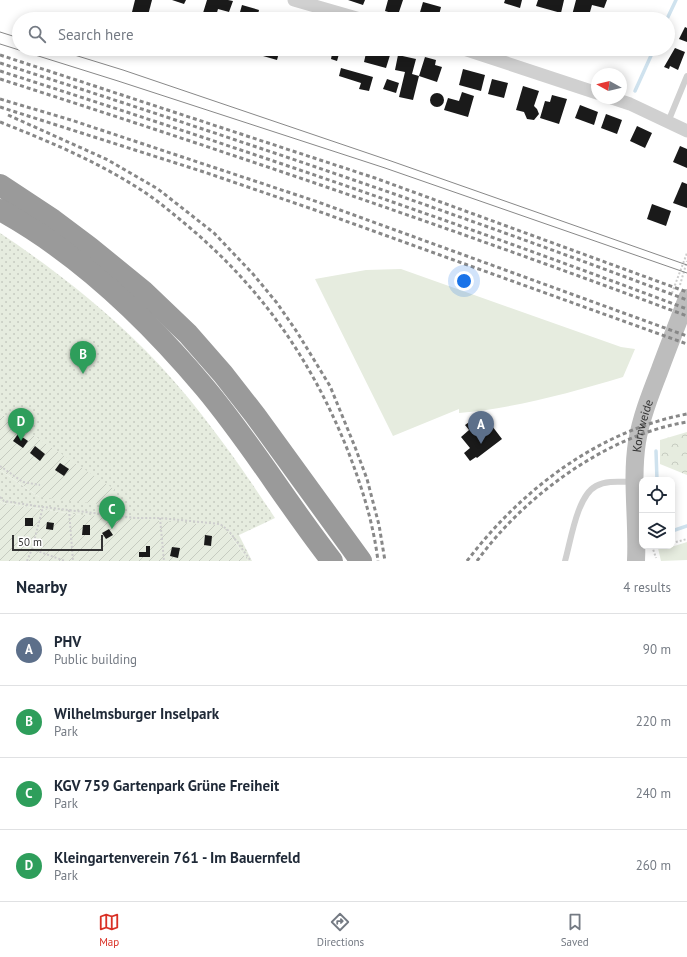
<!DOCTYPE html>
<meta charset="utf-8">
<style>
body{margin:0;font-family:"PT Sans",sans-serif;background:#f2f2f3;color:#1f2937}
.controls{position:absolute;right:12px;bottom:12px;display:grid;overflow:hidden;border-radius:8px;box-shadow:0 2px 10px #0003}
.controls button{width:36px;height:36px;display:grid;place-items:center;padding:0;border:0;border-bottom:1px solid #e0e1e3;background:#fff;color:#1f2937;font:20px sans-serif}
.compass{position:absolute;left:591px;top:68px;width:36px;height:36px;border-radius:50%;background:#fff;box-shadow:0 2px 10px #0003;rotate:278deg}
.scale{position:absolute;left:12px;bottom:10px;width:91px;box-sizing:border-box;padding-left:4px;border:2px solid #333;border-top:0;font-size:11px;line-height:14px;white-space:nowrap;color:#333;-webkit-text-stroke:3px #fff;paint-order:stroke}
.you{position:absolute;left:464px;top:281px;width:14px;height:14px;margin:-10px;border:3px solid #fff;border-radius:50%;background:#1a73e8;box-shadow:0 0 0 6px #1a73e833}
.badge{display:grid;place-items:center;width:26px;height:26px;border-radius:50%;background:#d93025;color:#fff;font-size:13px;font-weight:700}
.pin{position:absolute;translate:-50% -33px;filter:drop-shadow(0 1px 2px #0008)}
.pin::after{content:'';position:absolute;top:21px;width:14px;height:12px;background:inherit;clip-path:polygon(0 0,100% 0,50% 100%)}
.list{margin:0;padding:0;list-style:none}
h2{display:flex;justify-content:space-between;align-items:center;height:52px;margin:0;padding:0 16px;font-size:17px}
h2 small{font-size:13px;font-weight:400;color:#747a83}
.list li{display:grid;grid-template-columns:26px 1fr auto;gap:12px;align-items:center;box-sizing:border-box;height:72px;padding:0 16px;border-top:1px solid #e0e1e3}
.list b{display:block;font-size:15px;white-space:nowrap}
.list p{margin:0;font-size:13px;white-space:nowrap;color:#747a83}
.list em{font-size:13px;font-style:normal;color:#747a83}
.icon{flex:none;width:22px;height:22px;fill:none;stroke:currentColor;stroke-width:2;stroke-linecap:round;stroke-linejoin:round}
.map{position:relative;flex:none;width:687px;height:561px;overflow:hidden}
.search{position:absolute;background:#fff;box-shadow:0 2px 10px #0003;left:12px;right:12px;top:12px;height:44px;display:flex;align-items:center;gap:10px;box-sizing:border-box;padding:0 14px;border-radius:22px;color:#747a83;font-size:15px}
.sheet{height:340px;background:#fff}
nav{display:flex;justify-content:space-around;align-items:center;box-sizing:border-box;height:56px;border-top:1px solid #e0e1e3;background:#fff;font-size:11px;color:#747a83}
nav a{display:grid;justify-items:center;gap:2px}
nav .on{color:#d93025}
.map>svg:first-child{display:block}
</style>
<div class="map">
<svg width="687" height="561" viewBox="0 0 687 561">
<defs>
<pattern id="forest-crowns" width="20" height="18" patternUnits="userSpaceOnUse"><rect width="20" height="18" fill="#e6ecdf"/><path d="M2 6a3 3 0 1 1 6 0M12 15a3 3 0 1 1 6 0" fill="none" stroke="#c6cbc0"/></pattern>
<pattern id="park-dots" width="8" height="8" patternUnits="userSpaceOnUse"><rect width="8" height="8" fill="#e6ecdf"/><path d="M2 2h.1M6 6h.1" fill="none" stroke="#c6cbc0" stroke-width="1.8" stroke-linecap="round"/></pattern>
<pattern id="garden-furrows" width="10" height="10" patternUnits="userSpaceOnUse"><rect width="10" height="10" fill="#e6ecdf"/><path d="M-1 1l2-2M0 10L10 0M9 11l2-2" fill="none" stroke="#c6cbc0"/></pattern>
</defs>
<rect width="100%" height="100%" fill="#fff"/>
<!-- grass -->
<g fill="#e6ecdf">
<path d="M401,269l220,78 14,2 -12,28c-53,16 -108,31 -164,36v-4l-66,27 -78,-157 51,-9z"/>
<polygon points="687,542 687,560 661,561 658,548 668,548"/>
</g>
<!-- forest -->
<polygon fill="url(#forest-crowns)" points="687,432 687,475 660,464 660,440"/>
<!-- park -->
<path fill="url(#park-dots)" d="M0,233c51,34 100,72 144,116 50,50 92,110 131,169l-36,17 13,26h-4l-20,-29 -155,-18 -71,-11 -2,-2v-31l39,27 75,-7 -114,-77z"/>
<!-- garden -->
<g fill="url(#garden-furrows)">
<polygon points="0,413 114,489 108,505 39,497 0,470"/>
<polygon points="0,501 2,503 73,514 221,526 228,532 248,561 0,561"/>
</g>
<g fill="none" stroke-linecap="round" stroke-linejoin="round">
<!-- stream -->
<g stroke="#cfe2ee" stroke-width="3.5">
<polyline points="667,19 676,0"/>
<polyline points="635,91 654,49"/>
<polyline points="656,451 657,480"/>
<polyline points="672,531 687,526"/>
</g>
</g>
<!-- building -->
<g fill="#1a1a1a">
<polygon points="135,0 152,0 147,19 131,16"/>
<polygon points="172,0 186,0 184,4"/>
<polygon points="207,0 228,0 233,1 229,12 218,9 216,16 203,13"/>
<polygon points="348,0 365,0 363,5"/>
<polygon points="388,0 403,0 398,15 385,11"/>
<polygon points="505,0 522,0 520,8 504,3"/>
<polygon points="538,0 564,0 561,13 536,6"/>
<polygon points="576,0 607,0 604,8 592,5 588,19 571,19"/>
<polygon points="423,2 441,7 438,19 418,19"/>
<polygon points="242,5 259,10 257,19 238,19"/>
<polygon points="611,12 633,19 609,19"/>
<polygon points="685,27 687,28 687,42 679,39"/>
<polygon points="675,48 685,52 678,70 670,66 669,69 664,67"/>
<polygon points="265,49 280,49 277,60 263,56"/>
<polygon points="333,49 350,49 348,56 339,54 337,61 331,59"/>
<polygon points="367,49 379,49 391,52 386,68 364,62"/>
<polygon points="398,55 416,59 412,74 419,76 413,100 399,97 405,72 395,70"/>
<polygon points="425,57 436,60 435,65 442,67 437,82 419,76"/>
<polygon points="341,68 373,77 369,91 359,89 361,83 339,76"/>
<polygon points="463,69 485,75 481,91 459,85"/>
<polygon points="387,79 399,83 396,93 383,89"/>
<polygon points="492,79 508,83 504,98 488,94"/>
<polygon points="523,86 539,91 534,106 537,109 539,114 534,120 527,119 524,112 516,110"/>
<polygon points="462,92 474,96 468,117 444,110 448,98 459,101"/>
<circle cx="437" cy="100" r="7"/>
<polygon points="552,95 567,99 559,124 540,118 545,101 550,102"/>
<polygon points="580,105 598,112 594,125 575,118"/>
<polygon points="606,114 622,120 617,134 601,128"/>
<polygon points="637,126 652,133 645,148 630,141"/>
<polygon points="680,146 687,149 687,168 673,162"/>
<polygon points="682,182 687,184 687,208 673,203"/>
<polygon points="652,204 671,211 666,226 647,219"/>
<polygon points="475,418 479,423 486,418 502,439 477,458 476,457 470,461 464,453 470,448 461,437 469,430 465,425"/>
<polygon points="18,434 28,441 23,448 13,441"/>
<polygon points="35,446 45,454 40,461 30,453"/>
<polygon points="60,463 69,469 64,476 55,470"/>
<rect x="25" y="518" width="8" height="8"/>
<polygon points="47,522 54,523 53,530 46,529"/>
<polygon points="83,525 90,525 90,535 82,535"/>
<polygon points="109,529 113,535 106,539 102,533"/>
<polygon points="205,535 212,536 211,546 204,545"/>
<polygon points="146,546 150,546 150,557 139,557 139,552 146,552"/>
<polygon points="172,547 180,548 178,558 170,556"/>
</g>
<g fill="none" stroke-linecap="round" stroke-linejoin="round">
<!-- path -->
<g stroke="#cdcdcd" stroke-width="2" stroke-dasharray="2 2" stroke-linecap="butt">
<polyline points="680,285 687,261"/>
<polyline points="672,293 687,253"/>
<polyline points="0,466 23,482 40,485"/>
<polyline points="0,497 4,501 43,507 135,518 160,518 220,524 229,531 251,561"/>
<polyline points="69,510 73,561"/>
<polyline points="160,518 164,561"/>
<polyline points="672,543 687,539"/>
<polyline points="652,546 656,558"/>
<polyline points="32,549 65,561"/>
<polyline points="27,561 32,549 43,507"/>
</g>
<!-- lane -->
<g stroke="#d0d0d0" stroke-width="6">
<polyline points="668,122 687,76"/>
<path d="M565,561c6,-21 12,-65 31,-75 11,-6 25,-4 36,-4"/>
</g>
<!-- street -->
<g stroke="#d0d0d0" stroke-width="13">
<polyline points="294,0 360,19"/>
<polyline points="464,49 597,93"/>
<polyline points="612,98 630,104 687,131"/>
</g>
<!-- secondary -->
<path stroke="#bdbdbd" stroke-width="18" id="s1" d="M636,561c2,-40 -5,-80 1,-119 4,-24 13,-47 22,-70 9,-25 19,-49 28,-74"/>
<!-- highway -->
<g stroke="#9a9a9a" stroke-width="22">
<polyline points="0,185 53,220 89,247 143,291 188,334 223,374 255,415 361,561"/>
<path d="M0,210c78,43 148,110 205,178 46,55 83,117 127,173"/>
</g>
<!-- tram -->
<g stroke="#888" stroke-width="1">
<polyline points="0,32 19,38"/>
<polyline points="0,44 118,81 385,168 687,273"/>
<polyline points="55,49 123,70 391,161 687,265"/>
</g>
<!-- rail -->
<g stroke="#888" stroke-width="3" stroke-dasharray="4 3" stroke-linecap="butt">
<polyline points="0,55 375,178 687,292"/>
<path d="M0,63c231,74 460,151 687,237"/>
<path d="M0,71c231,74 460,152 687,238"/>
<path d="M0,79c231,74 460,152 687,237"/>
<polyline points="0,99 71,120 318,202 687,336"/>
<polyline points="0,107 204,172 315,210 687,344"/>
<polyline points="8,115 108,160 158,189 214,233 253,274 277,303 297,332 330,386 355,447 367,479 379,525 385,561"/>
<path d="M0,122c48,19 94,38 138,66 18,11 34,25 51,39 72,61 121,131 157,219 15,38 27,75 32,115"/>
<path d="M467,561c54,-71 131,-130 220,-147"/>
<path d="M477,561c47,-65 130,-126 210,-139"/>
</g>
</g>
<g text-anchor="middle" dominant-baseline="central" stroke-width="4" stroke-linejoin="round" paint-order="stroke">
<!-- street labels -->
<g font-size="12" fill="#333" stroke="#fff">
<text stroke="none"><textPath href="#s1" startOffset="136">Kornweide</textPath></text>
</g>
</g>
</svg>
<div class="controls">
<button><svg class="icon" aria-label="locate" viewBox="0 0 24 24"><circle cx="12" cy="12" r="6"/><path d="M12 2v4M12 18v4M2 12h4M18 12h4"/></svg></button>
<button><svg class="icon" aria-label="layers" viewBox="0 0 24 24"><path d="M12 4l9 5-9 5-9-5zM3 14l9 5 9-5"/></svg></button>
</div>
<svg class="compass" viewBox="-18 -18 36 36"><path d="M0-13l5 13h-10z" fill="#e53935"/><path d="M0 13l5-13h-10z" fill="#747a83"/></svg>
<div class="scale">50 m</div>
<div class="you"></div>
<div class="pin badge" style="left:481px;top:444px;background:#5c6f8a">A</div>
<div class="pin badge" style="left:83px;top:374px;background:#2e9e5b">B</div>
<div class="pin badge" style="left:112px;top:529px;background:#2e9e5b">C</div>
<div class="pin badge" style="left:21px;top:441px;background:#2e9e5b">D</div>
<div class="search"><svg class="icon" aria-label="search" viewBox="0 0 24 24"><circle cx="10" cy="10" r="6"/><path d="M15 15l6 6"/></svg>Search here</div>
</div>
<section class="sheet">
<h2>Nearby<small>4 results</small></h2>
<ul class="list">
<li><span class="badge" style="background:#5c6f8a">A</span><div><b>PHV</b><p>Public building</p></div><em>90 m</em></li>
<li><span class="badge" style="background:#2e9e5b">B</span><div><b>Wilhelmsburger Inselpark</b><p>Park</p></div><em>220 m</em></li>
<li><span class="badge" style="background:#2e9e5b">C</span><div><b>KGV 759 Gartenpark Grüne Freiheit</b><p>Park</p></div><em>240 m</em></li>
<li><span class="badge" style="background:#2e9e5b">D</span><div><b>Kleingartenverein 761 - Im Bauernfeld</b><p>Park</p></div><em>260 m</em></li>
</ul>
</section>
<nav>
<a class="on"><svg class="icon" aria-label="map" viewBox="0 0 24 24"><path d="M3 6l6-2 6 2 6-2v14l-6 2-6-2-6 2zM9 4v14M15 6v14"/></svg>Map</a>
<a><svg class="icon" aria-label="directions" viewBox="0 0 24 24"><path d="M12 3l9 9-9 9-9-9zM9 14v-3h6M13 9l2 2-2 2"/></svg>Directions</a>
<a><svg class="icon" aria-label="saved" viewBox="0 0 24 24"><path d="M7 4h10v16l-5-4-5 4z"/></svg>Saved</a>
</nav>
